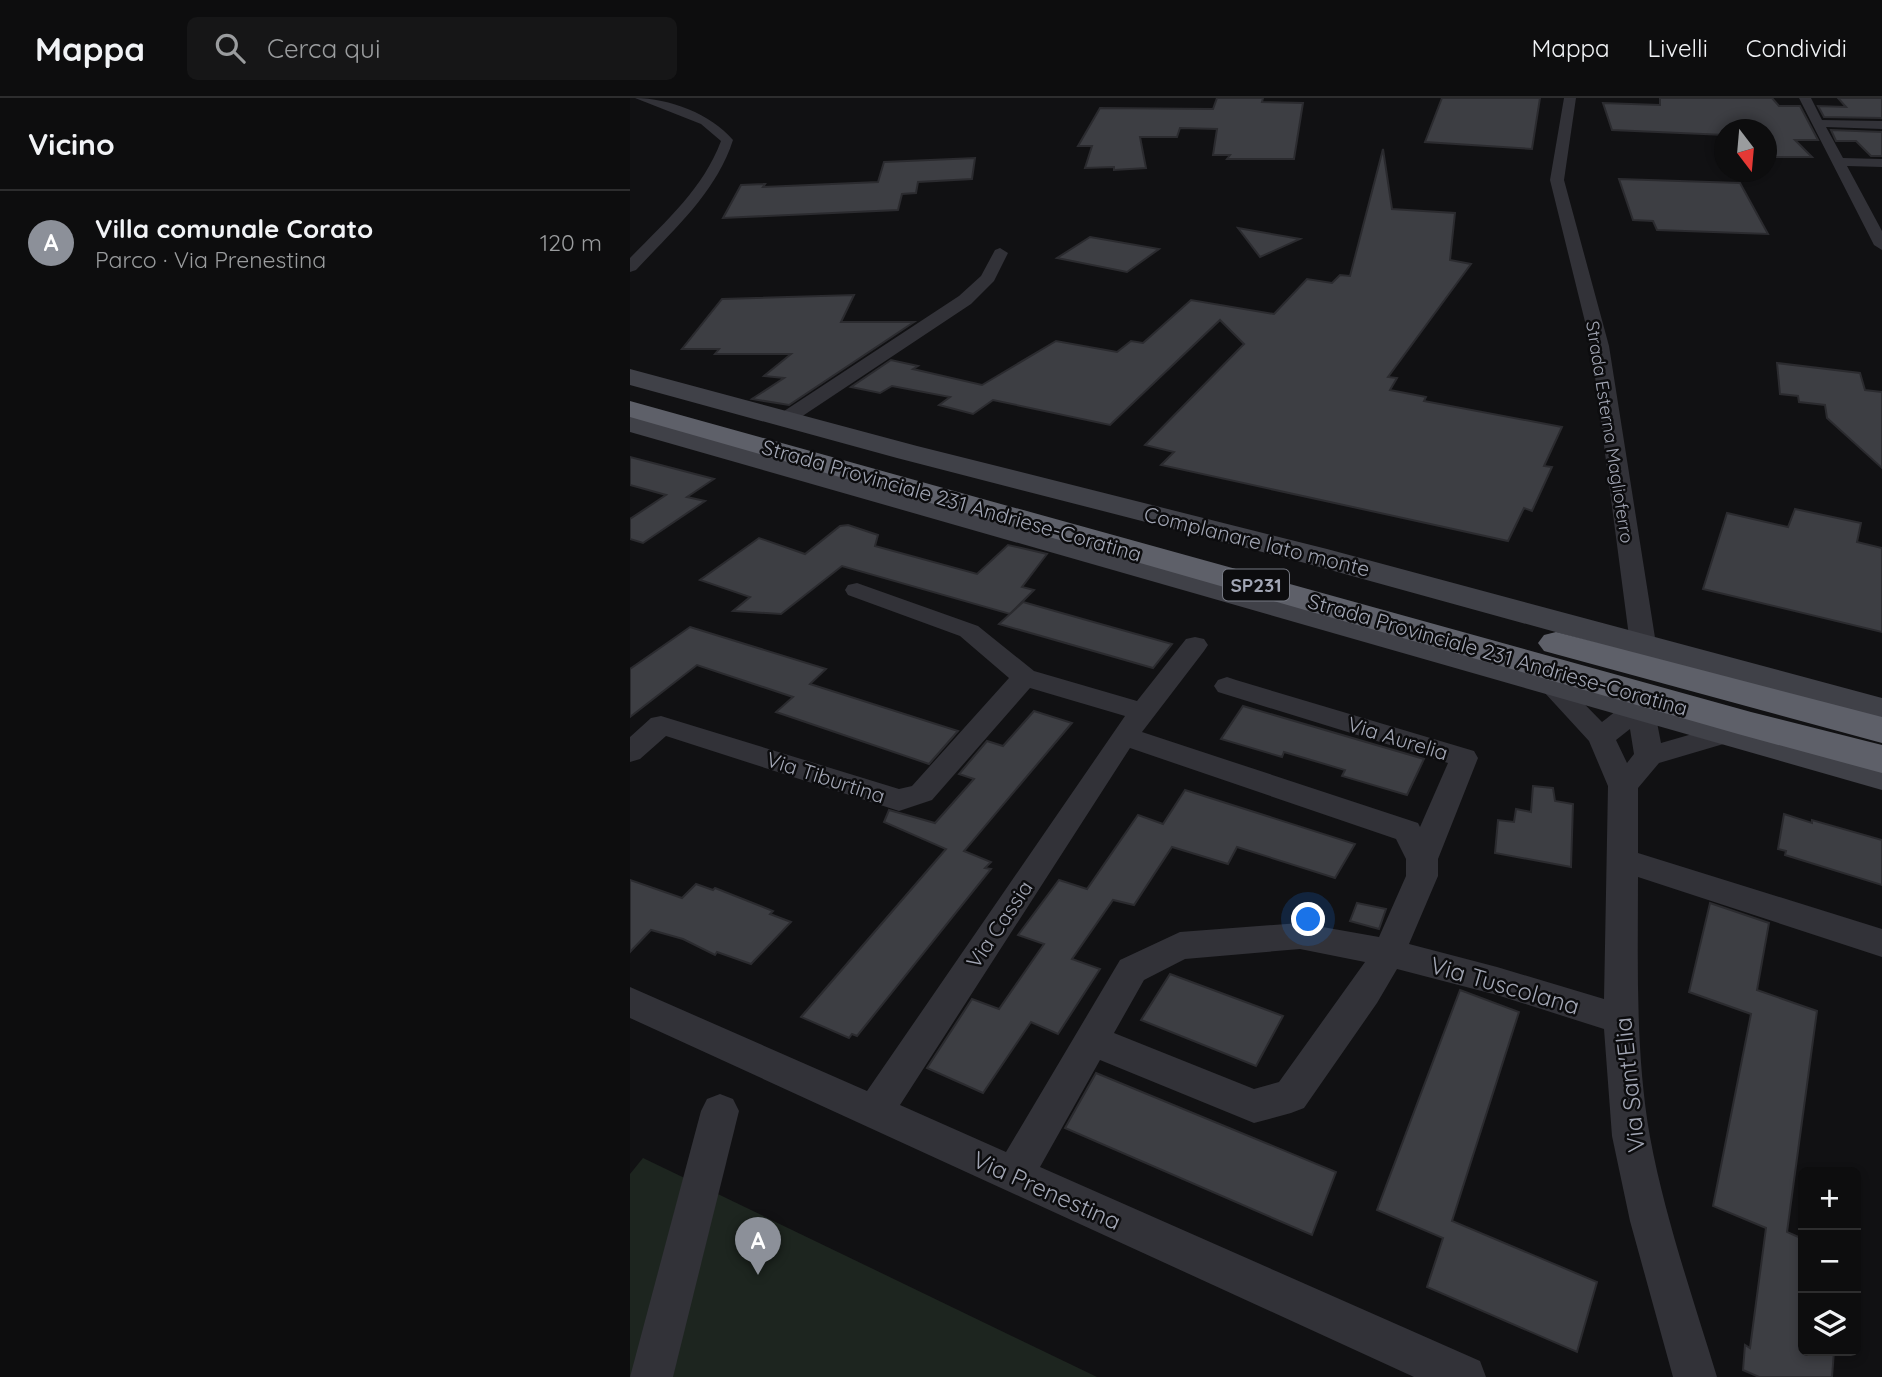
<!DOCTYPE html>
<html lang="it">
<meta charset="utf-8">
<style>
body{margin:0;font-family:Quicksand,sans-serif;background:#161617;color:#f1f3f6}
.controls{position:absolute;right:21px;bottom:21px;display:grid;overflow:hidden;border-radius:10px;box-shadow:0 4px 10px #0003}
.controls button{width:63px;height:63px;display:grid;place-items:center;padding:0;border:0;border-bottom:2px solid #2d2d2e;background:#0d0d0e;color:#f1f3f6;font:35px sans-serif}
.compass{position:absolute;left:1084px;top:21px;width:63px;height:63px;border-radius:50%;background:#0d0d0e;box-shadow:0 4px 10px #0003;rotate:164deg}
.you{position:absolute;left:679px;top:822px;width:24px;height:24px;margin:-18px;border:5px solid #fff;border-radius:50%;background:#1a73e8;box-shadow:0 0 0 10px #1a73e833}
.badge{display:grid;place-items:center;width:46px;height:46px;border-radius:50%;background:#8c9099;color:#fff;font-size:23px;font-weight:700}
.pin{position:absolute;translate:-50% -58px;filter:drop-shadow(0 2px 4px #0008)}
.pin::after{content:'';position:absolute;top:37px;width:24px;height:21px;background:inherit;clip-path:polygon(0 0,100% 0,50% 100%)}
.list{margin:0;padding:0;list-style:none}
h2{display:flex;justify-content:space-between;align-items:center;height:91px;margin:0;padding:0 28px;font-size:30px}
h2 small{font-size:23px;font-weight:400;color:#9a9c9e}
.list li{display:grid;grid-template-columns:46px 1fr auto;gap:21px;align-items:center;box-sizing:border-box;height:105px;padding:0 28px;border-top:2px solid #2d2d2e}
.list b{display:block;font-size:26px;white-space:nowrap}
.list p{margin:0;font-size:23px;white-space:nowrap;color:#9a9c9e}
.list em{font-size:23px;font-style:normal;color:#9a9c9e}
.icon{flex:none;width:38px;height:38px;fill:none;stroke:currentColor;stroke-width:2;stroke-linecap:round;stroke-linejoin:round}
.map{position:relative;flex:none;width:1252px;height:1279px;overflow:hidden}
header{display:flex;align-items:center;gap:42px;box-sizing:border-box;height:98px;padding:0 35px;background:#0d0d0e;border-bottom:2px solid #2d2d2e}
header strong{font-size:33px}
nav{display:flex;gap:38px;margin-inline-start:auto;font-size:24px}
.search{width:490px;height:63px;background:#161617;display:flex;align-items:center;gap:18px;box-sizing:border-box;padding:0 24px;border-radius:10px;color:#9a9c9e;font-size:26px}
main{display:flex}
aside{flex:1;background:#0d0d0e}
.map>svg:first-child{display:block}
</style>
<header>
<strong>Mappa</strong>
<div class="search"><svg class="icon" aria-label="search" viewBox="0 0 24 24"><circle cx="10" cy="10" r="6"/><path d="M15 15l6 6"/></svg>Cerca qui</div>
<nav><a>Mappa</a><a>Livelli</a><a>Condividi</a></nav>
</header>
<main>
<aside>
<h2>Vicino<small></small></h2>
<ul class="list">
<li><span class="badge">A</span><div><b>Villa comunale Corato</b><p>Parco · Via Prenestina</p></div><em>120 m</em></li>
</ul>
</aside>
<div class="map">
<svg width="1252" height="1279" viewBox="0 0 1252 1279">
<rect width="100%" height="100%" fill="#111113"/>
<!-- green -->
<polygon fill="#1d251f" points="13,1060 467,1279 0,1279 0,1076"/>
<!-- building -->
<g fill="#3d3e43" stroke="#2b2b2f" stroke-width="2">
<polygon points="587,0 633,0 632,4 673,5 664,61 597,61 600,57 583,57 587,31 550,30 547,39 510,39 516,70 484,72 484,69 455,70 462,48 448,48 470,10 583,11"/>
<polygon points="812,0 910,0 902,51 795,44"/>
<polygon points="1030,0 1142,0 1149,8 1170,8 1188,42 1165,42 1182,59 1137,59 1137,32 1095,32 1095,37 982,32 973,5 1030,7"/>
<polygon points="1208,0 1252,0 1252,20 1194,19 1188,8 1216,9"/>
<polygon points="1201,32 1252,34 1252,58 1241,58 1226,43 1206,43"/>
<polygon points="753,51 762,111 825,115 820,162 841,166 758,279 767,280 760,292 796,299 794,303 932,329 914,368 922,369 902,413 894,410 878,443 531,367 544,354 515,347 614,246 590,222 480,327 363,302 343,316 309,307 320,299 262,288 250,295 221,289 261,262 288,268 283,271 352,287 426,243 487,254 501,243 513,245 561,202 644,216 677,181 702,185 710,177 720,178"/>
<polygon points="345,60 342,81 288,84 286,95 272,96 268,112 93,120 111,87 135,86 133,89 248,84 254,64"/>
<polygon points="989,81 1110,85 1138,136 1027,132 1023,123 1003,122"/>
<polygon points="608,130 670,141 630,159"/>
<polygon points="460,139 529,151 497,174 427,160"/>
<polygon points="224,197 211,224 284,224 159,307 122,301 154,280 134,278 161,256 85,256 89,251 52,251 92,201"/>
<polygon points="1147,265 1230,275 1235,292 1252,294 1252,370 1197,320 1195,307 1169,304 1168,298 1150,296"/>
<polygon points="0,359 84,381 57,399 75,403 13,445 0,441 0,421 36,397 0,387"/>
<polygon points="1165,411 1231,425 1227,444 1252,450 1252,534 1073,491 1097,415 1158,429"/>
<polygon points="218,427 248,437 245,448 347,476 378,447 417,456 392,489 404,492 380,516 212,468 151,516 103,513 120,499 70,482 129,440 175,456 210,428"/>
<polygon points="393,504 467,525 542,546 523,570 369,526"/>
<polygon points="60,529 196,571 180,586 328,633 299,666 146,614 163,599 67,567 0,619 0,571"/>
<polygon points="613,608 794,661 777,697 712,678 715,672 654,654 652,659 591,641"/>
<polygon points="404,613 442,625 334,753 361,764 355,770 361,771 227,938 222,936 219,940 171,919 316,751 254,724 259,712 305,725 344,681 329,676 357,643 373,648"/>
<polygon points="903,688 923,690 925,703 943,706 941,769 865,755 868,722 884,724 886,711 901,714"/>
<polygon points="555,692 725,746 705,780 607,749 598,766 542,749 504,807 483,802 442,861 470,871 428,936 401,924 353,995 297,970 342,901 369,911 414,846 388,837 429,782 457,791 508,717 533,726"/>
<polygon points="1154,716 1182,725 1182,722 1252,742 1252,787 1155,757 1156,753 1148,751"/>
<polygon points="0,782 52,800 66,786 83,792 85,790 143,813 140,816 161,824 121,866 87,854 85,857 53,841 21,832 0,854"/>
<polygon points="727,805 756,811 749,831 720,823"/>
<polygon points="1080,805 1139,825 1127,892 1187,913 1157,1134 1173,1141 1173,1253 1204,1253 1202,1279 1129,1279 1113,1272 1115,1247 1120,1250 1136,1130 1083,1108 1121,916 1059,894"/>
<polygon points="540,876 653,918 626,968 511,922"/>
<polygon points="830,892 889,914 822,1123 967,1184 947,1254 797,1189 813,1140 747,1112"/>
<polygon points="466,975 706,1074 682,1137 435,1030"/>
</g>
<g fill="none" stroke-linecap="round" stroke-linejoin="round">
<!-- street -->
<g fill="#323238" fill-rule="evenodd">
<path d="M5,0c34,0 76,16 98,42 -17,53 -60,90 -97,130l-6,2v-14c35,-36 73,-69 91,-117l-20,-17z"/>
<polygon points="934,0 946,0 934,82 979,248 1026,546 1022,552 1013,554 1004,552 1000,546 961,248 920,82"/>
<polygon points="1169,0 1181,0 1192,22 1252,23 1252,31 1196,29 1213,60 1252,61 1252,69 1217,68 1252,133 1252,152 1244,147"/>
<polygon points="370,150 378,155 364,183 341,206 162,325 148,325 145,321 148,317 329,198 351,178 365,152"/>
<path d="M227,485l121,43 56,45 103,30 49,-62 9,-2 9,2 4,6 -4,6 -62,81 276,91 2,4 28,-64 -230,-71 -4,-6 4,-6 9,-3 9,3 238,71 4,7 -40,101v17l-29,68 88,23 107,32 4,-213 -19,-45 -56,-61 4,-6 9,-3 9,3 47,48c15,-11 28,-27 48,-21l4,6 7,36 66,-19 10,2 4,7 -4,7 -78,23 -21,25v65l244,76v28l-244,-80c0,86 -3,174 12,260 15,81 43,161 67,240h-44l-43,-156 -18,-85 -8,-107 -107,-34 -100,-26 -20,34 -73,105 -13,5 -37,10 -154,-63 -60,107 440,194 6,16h-72l-784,-359v-31l237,104 258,-375 -95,-28 -98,112 -33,11 -233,-75 -26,23 -10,3v-25l21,-19 10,-2 238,73 13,-3 97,-108 -49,-42 -112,-41 -3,-5 3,-5zM1000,631l4,25 -7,9 -11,-23zM500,650l266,91 10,20v17l-27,61 -79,-14 -120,9 -60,28 -114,192 -106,-47zM670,851l65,13 -86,120 -25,7 -140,-56 30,-53 41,-21z"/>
<polygon points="90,996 103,1001 109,1013 43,1279 0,1279 71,1013 77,1001"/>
</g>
<!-- secondary -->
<g fill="#404148" fill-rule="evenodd">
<polygon points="0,271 287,348 697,451 1252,600 1252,624 675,465 267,360 0,287"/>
<polygon points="0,317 1252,664 1252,692 0,334"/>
</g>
<!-- highway -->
<g fill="#5e6069" fill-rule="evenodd">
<polygon points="0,303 1121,614 1252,647 1252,675 1108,636 0,319"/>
<polygon points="926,534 1252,619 1252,645 914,553 908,545 914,537"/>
</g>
</g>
<g text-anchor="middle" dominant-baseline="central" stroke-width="5" stroke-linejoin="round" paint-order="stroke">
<!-- far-street labels -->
<g font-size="18" fill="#a2a6b4" stroke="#0c0c0e">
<text transform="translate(980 334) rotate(81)">Strada Esterna Maglioferro</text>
</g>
<!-- shield labels -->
<rect fill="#0c0c0e" stroke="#757882" stroke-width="2" x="593" y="471.5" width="66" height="31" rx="5"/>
<g font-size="19" font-weight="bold" fill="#a2a6b4">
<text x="626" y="487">SP231</text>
</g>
<!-- street labels -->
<g font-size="21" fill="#a2a6b4" stroke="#0c0c0e">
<text transform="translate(322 402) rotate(16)">Strada Provinciale 231 Andriese-Coratina</text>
<text transform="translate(627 443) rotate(14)">Complanare lato monte</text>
<text transform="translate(868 556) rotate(16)">Strada Provinciale 231 Andriese-Coratina</text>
<text transform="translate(768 640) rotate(17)">Via Aurelia</text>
<text transform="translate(196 679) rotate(18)">Via Tiburtina</text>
<text transform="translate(369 826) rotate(-56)">Via Cassia</text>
</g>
<!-- near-street labels -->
<g font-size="24" fill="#a2a6b4" stroke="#0c0c0e">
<text transform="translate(875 887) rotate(16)">Via Tuscolana</text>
<text transform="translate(999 987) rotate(-96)">Via Sant'Elia</text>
<text transform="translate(417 1092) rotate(24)">Via Prenestina</text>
</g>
</g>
</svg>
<div class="controls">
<button>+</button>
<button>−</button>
<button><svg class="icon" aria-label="layers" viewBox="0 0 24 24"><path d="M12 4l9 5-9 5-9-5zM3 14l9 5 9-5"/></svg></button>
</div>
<svg class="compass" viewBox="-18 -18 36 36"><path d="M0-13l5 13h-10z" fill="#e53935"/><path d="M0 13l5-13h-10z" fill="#9a9c9e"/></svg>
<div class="you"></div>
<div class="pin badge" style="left:128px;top:1177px">A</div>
</div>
</main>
